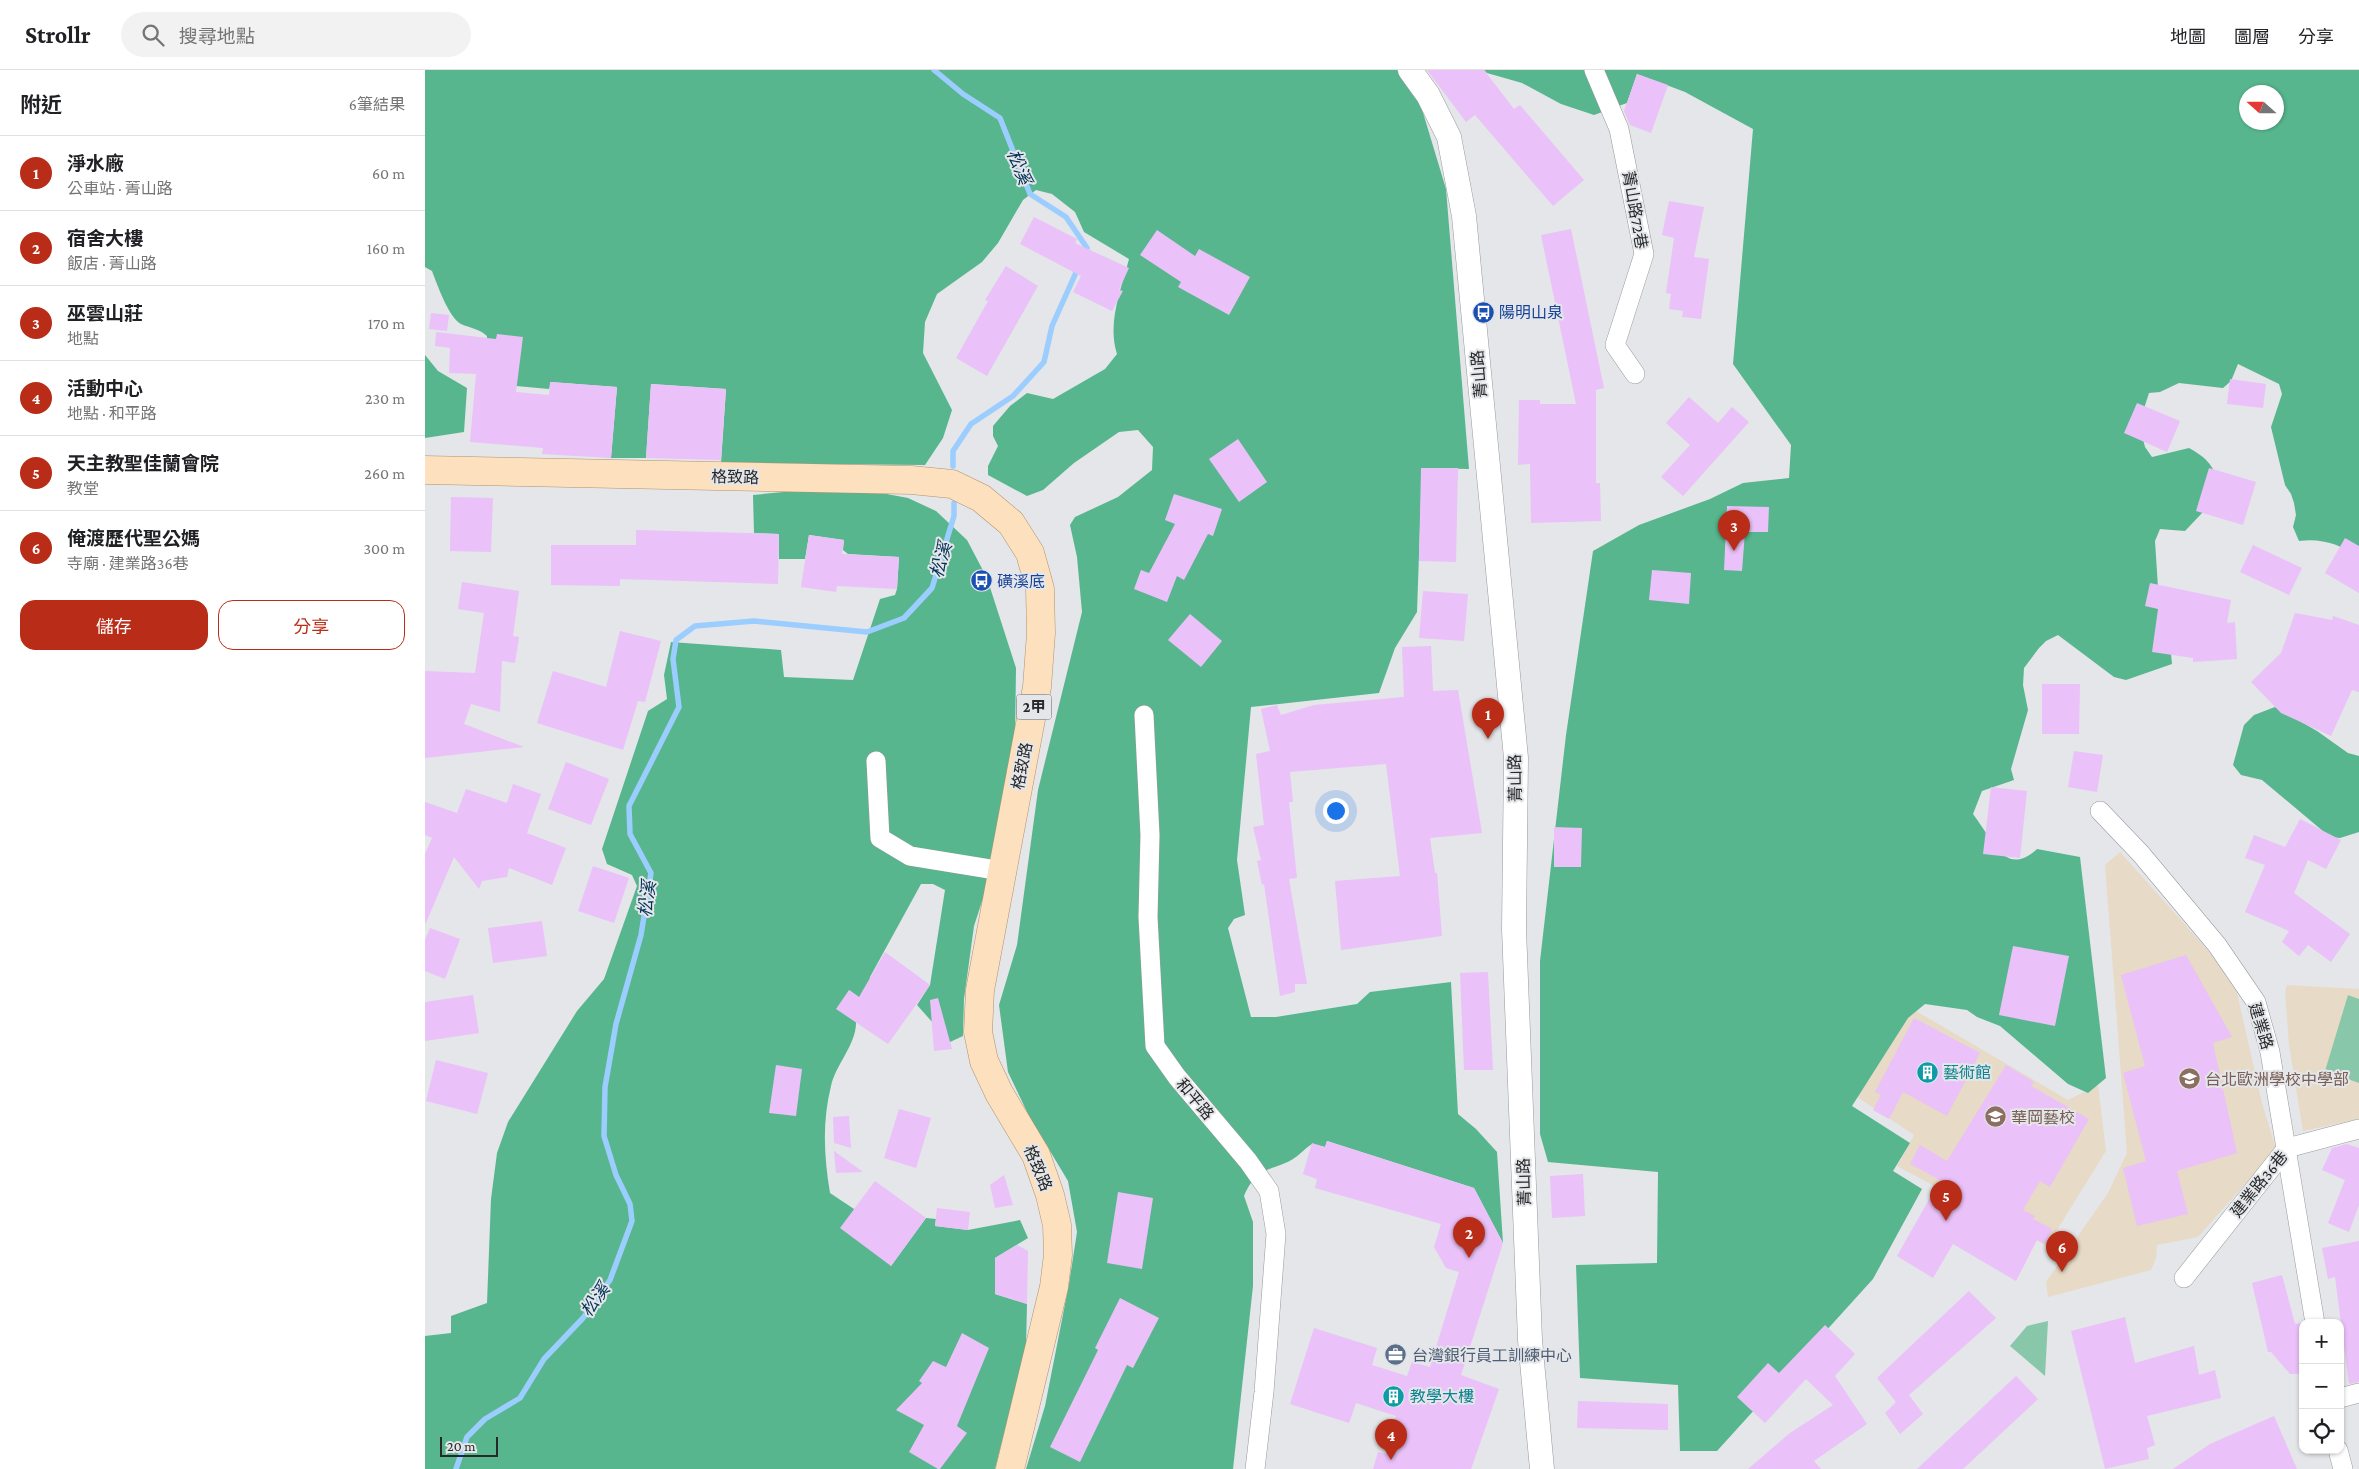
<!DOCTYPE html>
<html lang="zh-TW">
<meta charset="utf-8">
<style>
body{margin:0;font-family:"Crimson Pro","Noto Sans TC",serif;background:#f2f2f2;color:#202124}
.controls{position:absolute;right:15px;bottom:15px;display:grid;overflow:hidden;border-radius:10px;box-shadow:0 1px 4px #0004}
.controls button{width:45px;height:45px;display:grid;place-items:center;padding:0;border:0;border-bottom:1px solid #e0e0e0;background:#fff;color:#202124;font:25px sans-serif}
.compass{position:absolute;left:1814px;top:15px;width:45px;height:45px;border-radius:50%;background:#fff;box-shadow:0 1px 4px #0004;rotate:291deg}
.scale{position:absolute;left:15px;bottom:12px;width:58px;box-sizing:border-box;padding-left:5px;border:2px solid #272829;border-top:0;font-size:14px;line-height:18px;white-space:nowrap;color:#272829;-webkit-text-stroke:4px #e4e6e9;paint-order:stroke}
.you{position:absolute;left:910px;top:740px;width:18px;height:18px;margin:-12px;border:4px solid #fff;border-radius:50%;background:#1a73e8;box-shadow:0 0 0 8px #1a73e833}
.badge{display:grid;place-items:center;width:32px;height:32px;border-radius:50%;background:#b92d18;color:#fff;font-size:16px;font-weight:700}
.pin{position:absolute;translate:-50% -41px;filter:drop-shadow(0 1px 2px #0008)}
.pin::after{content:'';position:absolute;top:26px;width:18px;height:15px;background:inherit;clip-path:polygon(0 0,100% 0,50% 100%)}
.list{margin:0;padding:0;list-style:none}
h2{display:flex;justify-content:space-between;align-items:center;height:65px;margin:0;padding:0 20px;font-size:21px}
h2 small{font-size:16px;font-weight:400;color:#757577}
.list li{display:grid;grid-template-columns:32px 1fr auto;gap:15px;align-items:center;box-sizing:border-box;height:75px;padding:0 20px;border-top:1px solid #e0e0e0}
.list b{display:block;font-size:19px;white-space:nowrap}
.list p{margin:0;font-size:16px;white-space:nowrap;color:#757577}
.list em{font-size:16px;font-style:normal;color:#757577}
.actions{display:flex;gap:10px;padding:15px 20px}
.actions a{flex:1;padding:11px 0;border:1px solid #b92d18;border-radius:15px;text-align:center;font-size:18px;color:#b92d18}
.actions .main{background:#b92d18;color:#fff}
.icon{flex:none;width:28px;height:28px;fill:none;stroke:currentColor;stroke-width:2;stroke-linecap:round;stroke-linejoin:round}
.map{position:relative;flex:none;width:1934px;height:1399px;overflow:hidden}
header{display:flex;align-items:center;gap:30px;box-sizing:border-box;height:70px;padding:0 25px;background:#fff;border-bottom:1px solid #e0e0e0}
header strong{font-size:24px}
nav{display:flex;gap:28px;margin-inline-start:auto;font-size:18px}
.search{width:350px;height:45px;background:#f2f2f2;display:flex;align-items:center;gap:12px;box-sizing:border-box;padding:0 18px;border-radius:28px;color:#757577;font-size:19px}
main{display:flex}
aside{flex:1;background:#fff}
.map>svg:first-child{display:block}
</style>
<header>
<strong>Strollr</strong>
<div class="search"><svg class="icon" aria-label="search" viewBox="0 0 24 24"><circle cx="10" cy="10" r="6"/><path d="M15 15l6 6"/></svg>搜尋地點</div>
<nav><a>地圖</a><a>圖層</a><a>分享</a></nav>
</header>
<main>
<aside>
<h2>附近<small>6筆結果</small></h2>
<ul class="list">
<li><span class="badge">1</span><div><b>淨水廠</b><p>公車站 · 菁山路</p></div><em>60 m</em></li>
<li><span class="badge">2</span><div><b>宿舍大樓</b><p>飯店 · 菁山路</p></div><em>160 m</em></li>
<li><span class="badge">3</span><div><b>巫雲山莊</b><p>地點</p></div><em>170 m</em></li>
<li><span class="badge">4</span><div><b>活動中心</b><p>地點 · 和平路</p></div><em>230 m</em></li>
<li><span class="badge">5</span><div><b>天主教聖佳蘭會院</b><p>教堂</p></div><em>260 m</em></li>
<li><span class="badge">6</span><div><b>俺渡歷代聖公媽</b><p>寺廟 · 建業路36巷</p></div><em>300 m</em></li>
</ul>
<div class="actions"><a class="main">儲存</a><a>分享</a></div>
</aside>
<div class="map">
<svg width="1934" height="1399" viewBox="0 0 1934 1399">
<rect width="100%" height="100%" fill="#e4e6e9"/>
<!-- education -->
<g fill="#e7dac7">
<polygon points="1695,782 1779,876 1793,893 1812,923 1837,1033 1851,1079 1773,1167 1732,1175 1731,1188 1726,1200 1623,1227 1621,1212 1683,1123 1702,1083 1680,795"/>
<polygon points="1862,915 1934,919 1934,1049 1878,1061 1864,975 1860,922"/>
<polygon points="1479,934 1643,1030 1673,1015 1681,1081 1622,1176 1472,1096 1489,1065 1423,1021"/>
</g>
<!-- green -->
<g fill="#89c7aa">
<polygon points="1923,925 1934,929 1934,1013 1900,1001"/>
<polygon points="1623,1251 1620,1306 1585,1276 1602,1256"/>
</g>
<!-- forest -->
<g fill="#57b68e" fill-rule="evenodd">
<path d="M0,0h972l24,36 25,83 23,280 -47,-1 -5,144 -22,36 -16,45 -128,14 -14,153 8,55 -11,4 -6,9 23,89h25l81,-13 13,-12 81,-10 7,132 18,15 21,23 6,91 -29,-55 -147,-47 -2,6 -13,-3c-7,4 -12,11 -19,15 -24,14 -35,5 -49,37l9,26v64l-20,183h-207l19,-63 24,-122 8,-52 -9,-51 -39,-65 -21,-44 -9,-67 18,-60 21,-155 44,-178 -5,-55 -7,-32 5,-8 43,-20 34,-27 1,-23 -15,-17 -19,2 -45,31 -31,27 -16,6 -39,-21v-9l10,-20 -5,-10v-10l17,-20 17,-13 26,6 52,-30 12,-15c-10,-31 4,-64 12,-95l-45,-27 -9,-20 -23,-18 -16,-4 -13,10 -25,43 -16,19 -45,32 -12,28 -2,31 29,57 -9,28 -18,27 -204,-2 5,-74 -75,-5 -5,74h-35l6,-71 -66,-5 -2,7 -65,-6 3,-47c-7,-7 -17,-8 -26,-12 -12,-6 -24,-40 -29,-53l-7,-4z"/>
<path d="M1059,0h875v486c-20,-11 -36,-18 -60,-15l-6,-14 3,-12 -2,-12 -3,-9 -6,-9 -14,-58 11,-33 -3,-10 -41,-20 -7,17 -8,7 -44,-5 -19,9 -11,1 -10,31 6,23 7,10 37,-9c22,12 27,22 32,45l-36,38 -25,-2 -5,12 4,62 10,30 3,31 -46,16 -12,-3 -56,-42 -12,6 -7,7 -15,20 -1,17 5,25 -17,59 3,11 -32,11 -9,23c7,9 24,37 32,42 11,8 24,1 32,-7l43,8 26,221 -18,15 -20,-9 -68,-58 -23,-9 -10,-7 -42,-6 -17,14 -56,88 58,37 -17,28 29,18 -49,90 -156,172h-37l-2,-66 -98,-7 -4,-113 81,-2 1,-91 -110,-10 -8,-28v-173l26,-226 27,-184 46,-26 71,-26 33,-16 46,-5 2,-33 -58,-81 20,-235 -68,-37 -48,-18 -10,29 -33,12 -33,-11 -39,-21 -35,-10zM1822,22h30v30h-30z"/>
<polygon points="0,285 13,301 42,318 39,362 0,368"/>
<path d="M369,421l82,1 32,6 28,13 31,29 20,38 29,90 -1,70 -16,111 -25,77 -10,73 -1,37 -13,6 -33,-37 13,-20 15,-95 -12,-6h-12l-51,93 -3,26 -18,-13c2,10 6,21 7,31 1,23 -20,43 -25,65 -9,36 -7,71 -1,107l24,16 37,57 35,-48 10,1 -1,7 33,4 52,-10 8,18 -33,20v36l32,10 -1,43 -31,122h-570v-133l26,-3v-17l36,-13 4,-104 6,-46 11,-31 69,-111 27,-32 33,-93 -5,-11 -25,-11 -5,-15 46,-138 19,-12 -3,-24 7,-33 110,8 3,27 69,3 27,-81 15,-4 2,-6 2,-32 -51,-3 -5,-4 1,-10 -35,-5 -4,24h-26v-25l-25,-1 -1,-38z"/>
<polygon points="1850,637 1892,661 1923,683 1934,686 1934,762 1915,768 1905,767 1837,710 1816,705 1808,695 1819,655 1829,645"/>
</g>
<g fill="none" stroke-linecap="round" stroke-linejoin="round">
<!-- stream -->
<g stroke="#9bcdfe" stroke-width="5.5">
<polyline points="509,0 538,24 575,48 605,124 641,147 662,178 659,185"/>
<polyline points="528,396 528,381 546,354 588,326 619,292 627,256 653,198"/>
<polyline points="31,1399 42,1367 60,1349 95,1328 119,1289 158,1248 185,1210 207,1151 205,1134 191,1105 179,1066 180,1017 191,954 216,865 226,803 205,764 204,736 254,637 248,589 251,570 270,556 329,551 442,562 479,548 507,518 529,446 529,433"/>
</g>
</g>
<!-- building -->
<g fill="#eac1f8">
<polygon points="1002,0 1059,0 1089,39 1095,35 1159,110 1128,136 1050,45 1041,52"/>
<polygon points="1212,4 1243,15 1226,63 1205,55 1199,41"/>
<polygon points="1244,131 1279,137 1269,187 1284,189 1276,249 1257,247 1258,241 1244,239 1246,224 1241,223 1249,168 1237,165"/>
<polygon points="609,147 652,169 650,173 704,198 694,220 698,221 687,241 648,222 656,206 595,174"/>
<polygon points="1146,159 1179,318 1171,320 1171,413 1175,413 1176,451 1106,453 1105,394 1093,395 1094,330 1115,330 1115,334 1151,334 1116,165"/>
<polygon points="732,160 770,186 774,179 825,207 804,245 753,217 756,212 715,185"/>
<polygon points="581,196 613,216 562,306 531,288 563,231 560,230"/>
<polygon points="6,243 24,245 22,261 4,259"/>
<polygon points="11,262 71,269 72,264 98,267 91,322 124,325 125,312 192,317 186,388 117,384 118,378 45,372 51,304 24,303 25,278 10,276"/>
<polygon points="1805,309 1841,314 1838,338 1802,334"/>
<polygon points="226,314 301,319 296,390 221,388"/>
<polygon points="1264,327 1293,353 1307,337 1324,352 1258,426 1236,407 1265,375 1241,353"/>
<polygon points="1712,333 1755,351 1742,382 1699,363"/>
<polygon points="813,369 842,412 814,432 784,389"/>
<polygon points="996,398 1033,398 1031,492 994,491"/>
<polygon points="1784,398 1831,412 1818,455 1771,441"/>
<polygon points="749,424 797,439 788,466 783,464 759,510 752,506 742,532 709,519 716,500 724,503 750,454 740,450"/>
<polygon points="26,427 68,428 66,482 25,481"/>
<polygon points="1302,436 1344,437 1343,462 1320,462 1317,501 1299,500"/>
<polygon points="211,460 354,464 353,514 195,509 195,516 126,515 126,475 211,475"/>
<polygon points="384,465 419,470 417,484 474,487 472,519 412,516 411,522 376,517"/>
<polygon points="1920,468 1934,476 1934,523 1900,503"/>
<polygon points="1828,475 1877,498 1864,525 1815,502"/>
<polygon points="1227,500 1266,503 1264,534 1224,530"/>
<polygon points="37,512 94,521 88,566 94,567 90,593 77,591 75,642 46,634 39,654 99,677 0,688 0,601 50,603 59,543 33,539"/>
<polygon points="1725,513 1806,530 1802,553 1810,552 1812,589 1768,592 1768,588 1727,582 1733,539 1720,536"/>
<polygon points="998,521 1043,524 1039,571 994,568"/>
<polygon points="1870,543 1907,550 1908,546 1934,555 1934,622 1927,620 1906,666 1856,643 1826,612 1856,583"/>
<polygon points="765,544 797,571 776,597 743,570"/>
<polygon points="195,561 236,571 220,632 213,631 198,680 112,653 128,601 181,617"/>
<polygon points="1006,576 1008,621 1033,620 1057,763 1005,768 1010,803 1012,803 1017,866 916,880 910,811 975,806 961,694 865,702 868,732 864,732 872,808 864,809 882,914 870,914 870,922 855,926 839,814 837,815 832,791 836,790 828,757 839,755 831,684 845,681 836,639 852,635 856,645 889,635 979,627 977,577"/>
<polygon points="1617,614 1655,614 1654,664 1617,664"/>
<polygon points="1649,681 1678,685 1672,722 1643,717"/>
<polygon points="141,692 184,709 166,755 123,739"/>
<polygon points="88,714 116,724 102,763 141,778 127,815 84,798 82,807 57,811 54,819 29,787 0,855 0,784 7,768 0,765 0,732 32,743 41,719 82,733"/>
<polygon points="1566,717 1602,721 1595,788 1558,784"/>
<polygon points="1875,749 1916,770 1901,799 1883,790 1869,823 1925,864 1906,892 1883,875 1874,886 1857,872 1864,861 1820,842 1840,795 1820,788 1829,765 1860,777"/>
<polygon points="1129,757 1157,758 1156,797 1129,797"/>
<polygon points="168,796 204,808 189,853 153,841"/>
<polygon points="117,851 122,886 68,893 63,858"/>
<polygon points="5,858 35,869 20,909 0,901 0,870"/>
<polygon points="1588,876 1644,886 1630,956 1574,945"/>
<polygon points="460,882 505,915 463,974 411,939 424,920 434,927"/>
<polygon points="1761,885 1807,967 1788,973 1812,1083 1752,1101 1763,1144 1712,1156 1698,1098 1721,1091 1698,1003 1720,996 1696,905"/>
<polygon points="1063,902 1068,1000 1039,1000 1035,903"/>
<polygon points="48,925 54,963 0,971 0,932"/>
<polygon points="513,928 527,979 509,981 505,930"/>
<polygon points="1489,948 1555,983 1522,1046 1478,1022 1464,1049 1448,1040 1456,1025 1450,1022"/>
<polygon points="11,990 63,1003 52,1044 1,1031"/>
<polygon points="351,995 377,999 371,1046 344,1043"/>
<polygon points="1581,995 1609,1012 1606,1016 1664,1049 1625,1117 1615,1111 1598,1140 1610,1146 1608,1149 1627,1159 1620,1174 1612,1170 1591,1211 1528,1174 1508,1208 1472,1186 1515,1110 1485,1094 1495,1075 1522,1091"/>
<polygon points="474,1039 506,1048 491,1098 459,1088"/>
<polygon points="424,1046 426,1078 409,1073 408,1047"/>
<polygon points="902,1071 1049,1118 1078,1173 1036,1305 1074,1319 1046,1399 948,1399 953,1382 961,1384 971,1346 931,1333 924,1353 865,1334 889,1258 952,1278 947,1295 982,1306 987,1292 1005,1297 1034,1202 1021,1198 1009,1177 1016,1154 890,1118 892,1109 878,1104 887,1073 900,1077"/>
<polygon points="1922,1074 1934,1078 1934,1135 1924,1162 1903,1153 1920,1110 1897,1100 1907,1078"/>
<polygon points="409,1081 438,1102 411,1103"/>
<polygon points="1158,1104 1160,1146 1127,1148 1125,1106"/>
<polygon points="579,1105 588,1135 570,1138 565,1115"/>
<polygon points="450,1111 501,1148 466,1196 415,1158"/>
<polygon points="693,1122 728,1128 717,1199 682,1193"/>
<polygon points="512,1138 545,1142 543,1160 510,1156"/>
<polygon points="1934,1171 1934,1312 1924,1314 1910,1207 1903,1209 1897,1178"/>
<polygon points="592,1175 603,1181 602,1234 570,1224 570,1188"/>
<polygon points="1857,1205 1870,1254 1878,1253 1878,1304 1865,1304 1846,1282 1843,1282 1827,1213"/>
<polygon points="1544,1221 1571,1248 1484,1325 1498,1344 1475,1364 1460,1343 1471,1332 1452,1308"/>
<polygon points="695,1228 734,1248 708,1298 702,1295 655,1392 625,1377 673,1280 670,1278"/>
<polygon points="1700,1247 1710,1293 1769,1276 1774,1305 1790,1300 1796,1328 1722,1346 1730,1375 1722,1378 1724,1389 1680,1399 1646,1261"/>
<polygon points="1400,1255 1430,1284 1410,1306 1442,1354 1389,1391 1396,1399 1323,1399 1365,1363 1408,1335 1381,1309 1340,1353 1312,1327 1343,1293 1354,1303"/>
<polygon points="537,1263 564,1278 532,1356 542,1363 515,1399 513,1399 484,1382 499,1355 471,1340 497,1313 494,1311 508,1291 521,1297"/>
<polygon points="1591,1306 1613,1329 1538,1399 1492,1399"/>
<polygon points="1153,1331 1243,1334 1243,1360 1152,1358"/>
<polygon points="1849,1346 1872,1399 1748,1399 1785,1374"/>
</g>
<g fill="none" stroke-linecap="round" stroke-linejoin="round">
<defs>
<g id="minor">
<polyline points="1169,0 1194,59 1219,184 1190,275 1210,304"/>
<polyline points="719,645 725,765 723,847 730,976 752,1007 823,1091 844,1121 851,1164 839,1322 830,1399"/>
<polyline points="451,691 455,768 485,786 577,801"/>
<polyline points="1675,741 1716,784 1792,875 1831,932 1845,982 1890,1253"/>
<polyline points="1759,1208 1862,1078 1934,1059"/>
<polyline points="1915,1328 1934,1323"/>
<polyline points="1913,1380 1918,1399"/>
</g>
<polyline id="tertiary" points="985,0 1003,25 1024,67 1039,146 1091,688 1089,859 1105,1270 1117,1399"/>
<polyline id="primary" points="0,400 486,410 527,414 556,428 586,453 605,483 615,519 616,563 612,617 555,920 553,962 559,991 574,1023 611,1085 625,1125 632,1155 633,1185 629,1217 585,1399"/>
</defs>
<!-- minor casing -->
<use href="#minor" stroke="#979a9c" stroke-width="20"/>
<!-- tertiary casing -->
<use href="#tertiary" stroke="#979a9c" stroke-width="25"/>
<!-- primary casing -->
<use href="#primary" stroke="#b1926e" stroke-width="29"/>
<!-- minor -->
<use href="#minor" stroke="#fff" stroke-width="19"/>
<!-- tertiary -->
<use href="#tertiary" stroke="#fff" stroke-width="24"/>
<!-- primary -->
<use href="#primary" stroke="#fde0be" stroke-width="28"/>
</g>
<!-- icons -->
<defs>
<symbol id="bus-disc" viewBox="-11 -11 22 22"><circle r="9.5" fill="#1a4fb4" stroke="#e4e6e9"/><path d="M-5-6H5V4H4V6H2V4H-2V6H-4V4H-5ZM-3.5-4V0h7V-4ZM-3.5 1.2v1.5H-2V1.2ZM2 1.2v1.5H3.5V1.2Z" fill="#fff"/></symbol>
<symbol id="building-disc" viewBox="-11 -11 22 22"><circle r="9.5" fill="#0f9aa8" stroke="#e4e6e9"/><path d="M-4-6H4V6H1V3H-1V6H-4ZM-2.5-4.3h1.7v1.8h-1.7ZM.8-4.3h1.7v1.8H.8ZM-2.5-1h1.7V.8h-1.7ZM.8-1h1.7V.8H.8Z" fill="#fff"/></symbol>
<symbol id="school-disc" viewBox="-11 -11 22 22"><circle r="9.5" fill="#8d6e63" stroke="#e4e6e9"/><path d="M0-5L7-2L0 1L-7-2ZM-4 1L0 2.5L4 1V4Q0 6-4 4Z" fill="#fff"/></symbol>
<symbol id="office-disc" viewBox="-11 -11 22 22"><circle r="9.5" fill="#5c6f8a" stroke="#e4e6e9"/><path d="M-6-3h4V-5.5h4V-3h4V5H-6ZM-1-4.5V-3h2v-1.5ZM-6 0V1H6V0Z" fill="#fff"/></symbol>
</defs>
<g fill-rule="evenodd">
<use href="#bus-disc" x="1046" y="230" width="25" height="25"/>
<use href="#bus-disc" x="544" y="498" width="25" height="25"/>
<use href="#building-disc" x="1490" y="990" width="25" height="25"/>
<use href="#school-disc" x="1752" y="996" width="25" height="25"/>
<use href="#school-disc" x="1558" y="1034" width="25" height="25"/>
<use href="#office-disc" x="958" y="1272" width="25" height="25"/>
<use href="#building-disc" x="956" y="1314" width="25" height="25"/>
</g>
<g text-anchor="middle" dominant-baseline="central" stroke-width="4" stroke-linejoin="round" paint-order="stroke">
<!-- shield labels -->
<rect fill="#e4e6e9" stroke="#606163" stroke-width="1" x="591.5" y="624.5" width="35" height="25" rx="4"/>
<g font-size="15" font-weight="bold" fill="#272829">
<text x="609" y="637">2甲</text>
</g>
<!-- street labels -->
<g font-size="16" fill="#272829" stroke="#e4e6e9">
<text transform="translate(1210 140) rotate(80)">菁山路72巷</text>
<text transform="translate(1054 304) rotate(-95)">菁山路</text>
<text transform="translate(310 407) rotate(1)">格致路</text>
<text transform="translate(597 696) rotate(-79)">格致路</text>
<text transform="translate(1090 708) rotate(-91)">菁山路</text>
<text transform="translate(1836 956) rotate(73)">建業路</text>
<text transform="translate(770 1029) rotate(50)">和平路</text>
<text transform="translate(613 1098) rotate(67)">格致路</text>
<text transform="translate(1099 1112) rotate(-92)">菁山路</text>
<text transform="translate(1834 1114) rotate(-51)">建業路36巷</text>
</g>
<!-- transit labels -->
<g font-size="16" fill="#164399" stroke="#e4e6e9" text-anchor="start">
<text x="1074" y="242">陽明山泉</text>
<text x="572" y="511">磺溪底</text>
</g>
<!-- culture labels -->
<g font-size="16" fill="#0d838f" stroke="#e4e6e9" text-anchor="start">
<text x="1518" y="1002">藝術館</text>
<text x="985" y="1326">教學大樓</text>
</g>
<!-- education labels -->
<g font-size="16" fill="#785e54" stroke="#e4e6e9" text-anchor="start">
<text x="1780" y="1009">台北歐洲學校中學部</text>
<text x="1586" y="1047">華岡藝校</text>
</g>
<!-- service labels -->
<g font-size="16" fill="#4e5e75" stroke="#e4e6e9" text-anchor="start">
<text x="987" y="1285">台灣銀行員工訓練中心</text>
</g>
<!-- water labels -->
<g font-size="18" font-style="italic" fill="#013157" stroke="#e4e6e9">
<text transform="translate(594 97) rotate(68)">松溪</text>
<text transform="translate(516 490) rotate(-74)">松溪</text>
<text transform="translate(222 829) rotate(-82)">松溪</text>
<text transform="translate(170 1230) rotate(-54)">松溪</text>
</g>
</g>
</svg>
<div class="controls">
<button>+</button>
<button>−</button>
<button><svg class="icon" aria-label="locate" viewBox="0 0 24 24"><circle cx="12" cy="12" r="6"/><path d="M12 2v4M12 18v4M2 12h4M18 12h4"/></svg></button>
</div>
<svg class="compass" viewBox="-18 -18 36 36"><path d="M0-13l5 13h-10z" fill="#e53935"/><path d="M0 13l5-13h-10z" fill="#757577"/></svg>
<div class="scale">20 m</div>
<div class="you"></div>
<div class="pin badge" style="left:1063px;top:669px">1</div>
<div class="pin badge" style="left:1044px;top:1188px">2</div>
<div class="pin badge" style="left:1309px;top:481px">3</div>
<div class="pin badge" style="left:966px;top:1390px">4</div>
<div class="pin badge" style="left:1521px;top:1151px">5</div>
<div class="pin badge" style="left:1637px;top:1202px">6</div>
</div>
</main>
